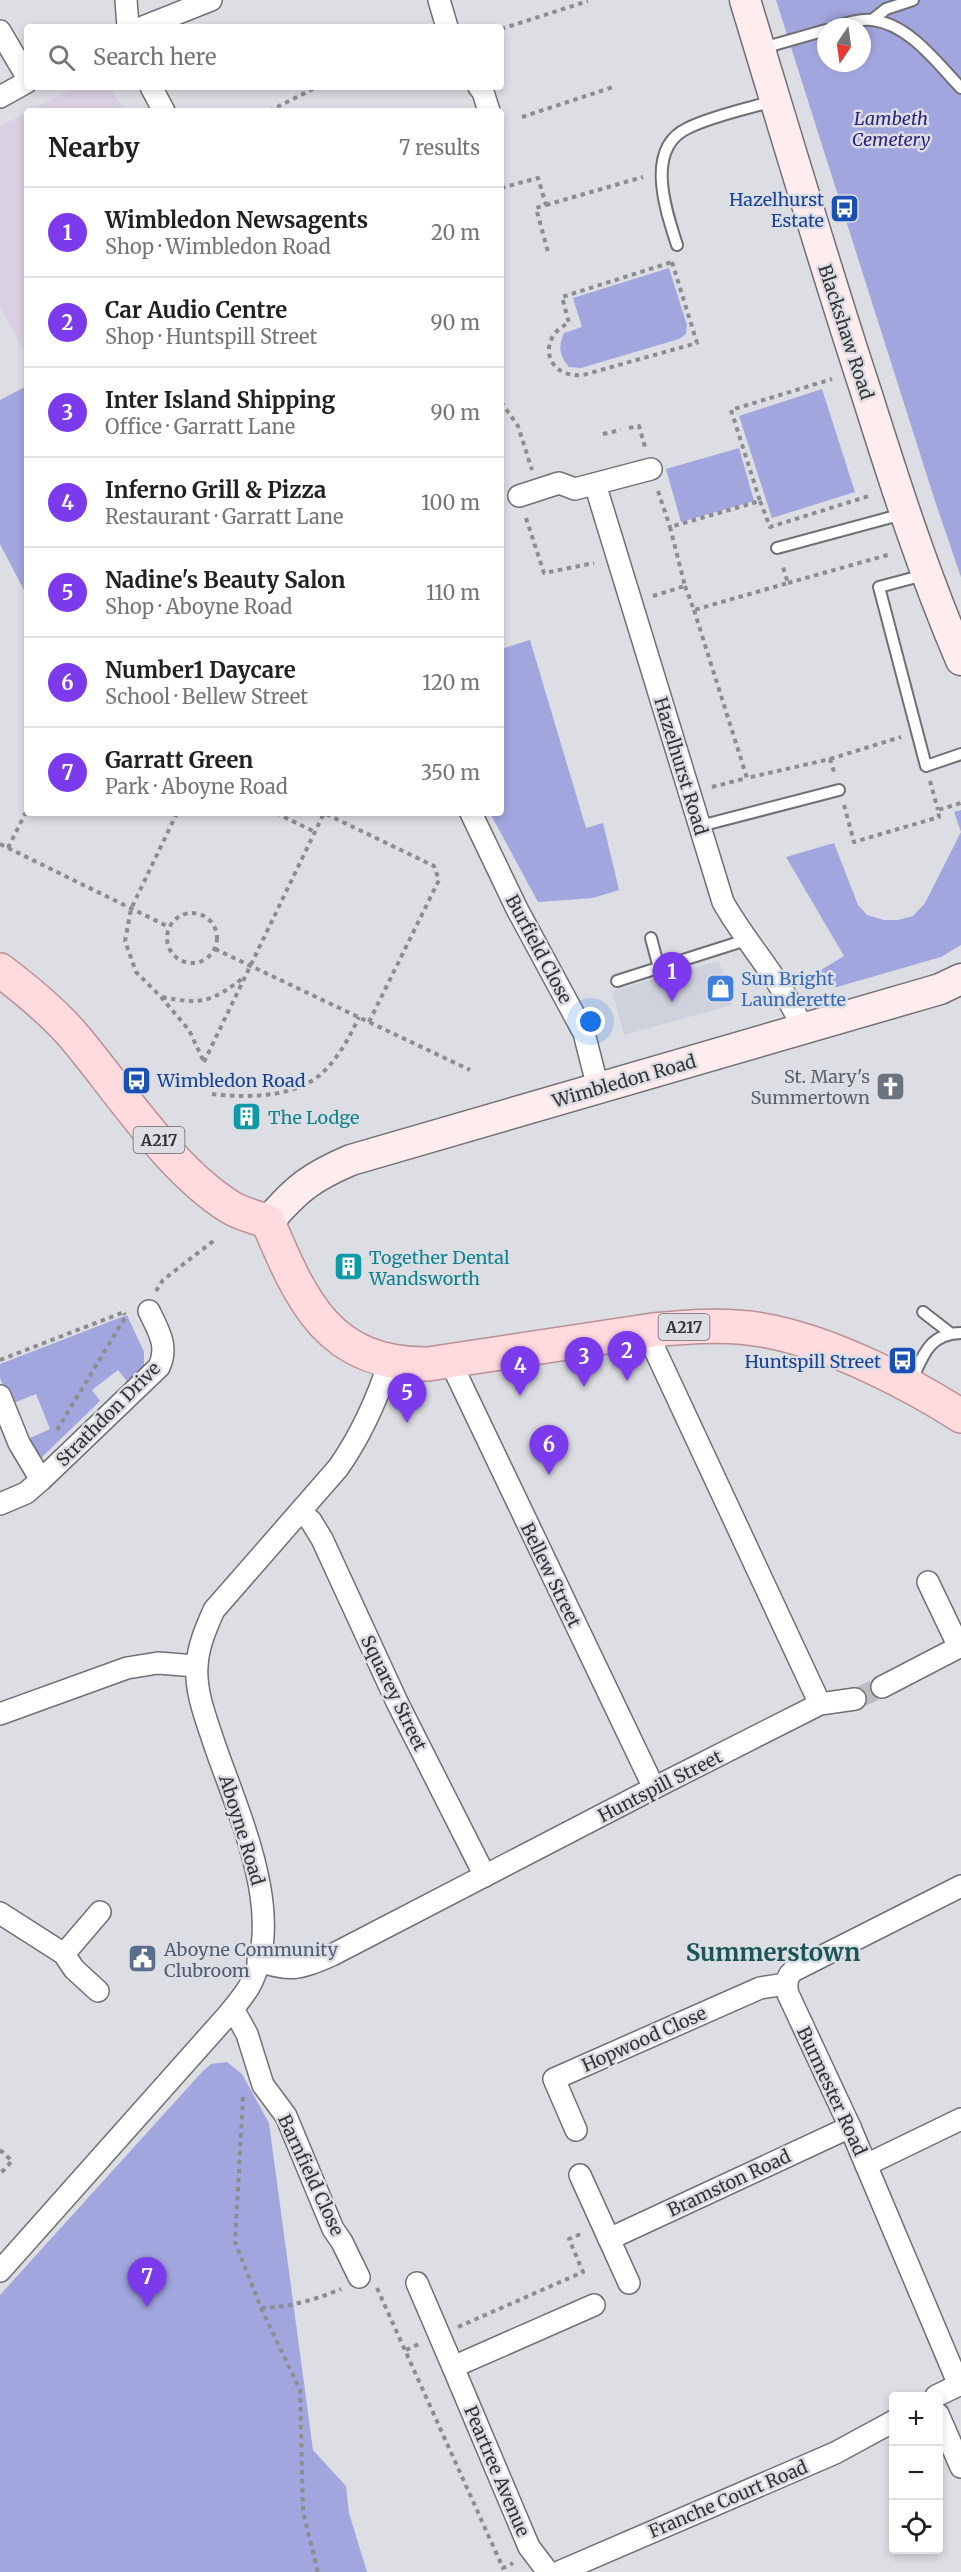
<!DOCTYPE html>
<meta charset="utf-8">
<style>
body{margin:0;font-family:Merriweather,serif;background:#f2f2f2;color:#202124}
.controls{position:absolute;right:18px;bottom:18px;display:grid;overflow:hidden;border-radius:6px;box-shadow:0 3px 9px #0003}
.controls button{width:54px;height:54px;display:grid;place-items:center;padding:0;border:0;border-bottom:2px solid #e0e0e0;background:#fff;color:#202124;font:30px sans-serif}
.compass{position:absolute;left:817px;top:18px;width:54px;height:54px;border-radius:50%;background:#fff;box-shadow:0 3px 9px #0003;rotate:193deg}
.you{position:absolute;left:591px;top:1022px;width:21px;height:21px;margin:-15px;border:4px solid #fff;border-radius:50%;background:#1a73e8;box-shadow:0 0 0 9px #1a73e833}
.badge{display:grid;place-items:center;width:39px;height:39px;border-radius:50%;background:#7c3aed;color:#fff;font-size:20px;font-weight:700}
.pin{position:absolute;translate:-50% -50px;filter:drop-shadow(0 2px 3px #0008)}
.pin::after{content:'';position:absolute;top:32px;width:21px;height:18px;background:inherit;clip-path:polygon(0 0,100% 0,50% 100%)}
.list{margin:0;padding:0;list-style:none}
h2{display:flex;justify-content:space-between;align-items:center;height:78px;margin:0;padding:0 24px;font-size:26px}
h2 small{font-size:20px;font-weight:400;color:#757577}
.list li{display:grid;grid-template-columns:39px 1fr auto;gap:18px;align-items:center;box-sizing:border-box;height:90px;padding:0 24px;border-top:2px solid #e0e0e0}
.list b{display:block;font-size:22px;white-space:nowrap}
.list p{margin:0;font-size:20px;white-space:nowrap;color:#757577}
.list em{font-size:20px;font-style:normal;color:#757577}
.icon{flex:none;width:33px;height:33px;fill:none;stroke:currentColor;stroke-width:2;stroke-linecap:round;stroke-linejoin:round}
.map{position:relative;flex:none;width:961px;height:2572px;overflow:hidden}
.search{position:absolute;background:#fff;box-shadow:0 3px 9px #0003;left:24px;top:24px;width:480px;height:66px;display:flex;align-items:center;gap:15px;box-sizing:border-box;padding:0 21px;border-radius:6px;color:#757577;font-size:22px}
.panel{position:absolute;background:#fff;box-shadow:0 3px 9px #0003;left:24px;top:108px;width:480px;height:708px;border-radius:6px}
.map>svg:first-child{display:block}
</style>
<div class="map">
<svg width="961" height="2572" viewBox="0 0 961 2572">
<rect width="100%" height="100%" fill="#dddee3"/>
<!-- built -->
<polygon fill="#cfd1dd" points="719,961 732,1005 624,1035 612,991"/>
<!-- education -->
<g fill="#dad0e4">
<polygon points="75,87 109,87 126,111 29,111"/>
<polygon points="27,112 27,357 0,307 0,126"/>
</g>
<!-- green -->
<g fill="#a2a6de" fill-rule="evenodd">
<path d="M776,0h185v577l-26,-76zM826,27h36v36h-36z"/>
<path d="M669,268l18,57 -1,9 -7,5 -98,29 -12,-1c-10,-12 -11,-20 -5,-34l18,-6 -9,-29z"/>
<polygon points="27,386 27,596 0,544 0,400"/>
<polygon points="822,389 855,492 772,518 739,416"/>
<polygon points="739,448 754,501 681,522 666,469"/>
<polygon points="530,640 586,828 603,823 619,890 593,898 538,902 490,813 501,813 501,649"/>
<polygon points="961,810 961,945 941,957 927,961 837,987 805,983 801,978 816,973 844,956 786,857 834,843 858,905 867,915 884,920 898,920 913,916 925,903 961,832 954,812"/>
<polygon points="127,1315 144,1352 144,1371 130,1385 118,1370 92,1390 100,1401 39,1460 30,1438 50,1429 36,1394 11,1404 0,1378 0,1364"/>
<polygon points="227,2062 242,2074 269,2123 313,2450 346,2486 349,2513 367,2572 0,2572 0,2295 202,2072 211,2064"/>
</g>
<g fill="none" stroke-linecap="round" stroke-linejoin="round">
<!-- street-tunnel -->
<polyline stroke="#bbbcc0" stroke-width="21" stroke-dasharray="21 10" stroke-linecap="butt" points="855,1699 882,1687"/>
<defs>
<g id="lane">
<polyline points="872,20 886,9 913,0"/>
<path d="M834,27c13,-4 25,-8 38,-7 37,4 65,43 89,68"/>
<polyline points="763,48 826,30"/>
<path d="M677,245c-11,-34 -33,-97 11,-117 24,-12 59,-19 84,-27"/>
<polyline points="777,548 903,514"/>
<polyline points="924,575 879,587 926,766 961,754"/>
<polyline points="700,826 839,790"/>
<polyline points="651,938 659,968"/>
<polyline points="617,981 746,940"/>
<polyline points="923,1312 950,1333"/>
<path d="M911,1382c12,-26 17,-48 50,-49"/>
</g>
<g id="street">
<polyline points="126,0 128,27"/>
<polyline points="439,0 447,27"/>
<polyline points="143,27 211,0"/>
<polyline points="0,31 27,77"/>
<polyline points="151,87 164,111"/>
<polyline points="479,87 483,92 489,111"/>
<polyline points="0,97 27,82"/>
<path d="M595,484l128,418c24,43 62,82 80,128"/>
<polyline points="519,496 559,483 575,489 651,469"/>
<polyline points="471,813 517,909 584,1033 598,1088"/>
<polyline points="653,1330 655,1350 820,1704"/>
<polyline points="450,1361 654,1788"/>
<polyline points="0,1396 19,1443 41,1480"/>
<path d="M0,1504l26,-11 15,-13 118,-113c10,-21 -1,-37 -10,-56"/>
<polyline points="301,1512 311,1521 322,1539 397,1702 485,1876"/>
<polyline points="882,1687 959,1647 928,1582"/>
<polyline points="0,1714 127,1668 158,1663 196,1666"/>
<polyline points="0,1913 64,1954 74,1969 98,1991"/>
<polyline points="64,1954 100,1912"/>
<path d="M258,1961c35,11 41,8 74,-6l322,-167 166,-84 35,-5"/>
<polyline points="233,2009 247,2034 263,2085 286,2116 333,2229 342,2242 359,2277"/>
<polyline points="576,2130 554,2079 760,1988 786,1984"/>
<polyline points="866,2165 961,2119"/>
<polyline points="580,2175 629,2283"/>
<polyline points="609,2239 850,2127"/>
<path d="M0,2271l218,-245c11,-12 22,-25 31,-39 39,-69 -11,-174 -34,-241 -8,-25 -20,-53 -18,-80 1,-20 9,-38 17,-56l124,-142c24,-34 39,-68 52,-108"/>
<polyline points="417,2283 453,2367"/>
<path d="M959,2385l-109,-258 -62,-133c-2,-8 -2,-17 5,-23l168,-85"/>
<polyline points="936,2396 961,2384"/>
<polyline points="938,2414 961,2467"/>
<polyline points="548,2572 529,2547 453,2367 594,2305"/>
<polyline points="559,2572 835,2453 894,2421"/>
</g>
<g id="secondary">
<path d="M745,0c40,132 79,264 122,395 28,89 57,179 94,265"/>
<path d="M268,1222c28,-33 43,-45 83,-62l589,-171 21,-10"/>
</g>
<path id="primary" d="M0,970c25,19 51,40 72,64 47,55 97,135 158,173 11,7 26,10 38,15 34,80 61,143 160,142l225,-34c41,-4 83,-7 124,3 59,13 133,50 184,83"/>
</defs>
<!-- lane casing -->
<use href="#lane" stroke="#6f7074" stroke-width="14"/>
<!-- street casing -->
<use href="#street" stroke="#6f7074" stroke-width="24"/>
<!-- secondary casing -->
<use href="#secondary" stroke="#6f7074" stroke-width="33"/>
<!-- primary casing -->
<use href="#primary" stroke="#b89095" stroke-width="36"/>
<!-- path -->
<g stroke="#8d8d91" stroke-width="4" stroke-dasharray="4.5 4.5" stroke-linecap="butt">
<polyline points="501,29 588,1"/>
<polyline points="269,111 317,87"/>
<polyline points="522,117 613,87"/>
<polyline points="501,188 538,178 546,205 536,208 548,252"/>
<polyline points="546,205 643,177"/>
<path d="M672,262l25,81 -114,32c-40,3 -45,-39 -14,-52l-7,-26z"/>
<polyline points="501,402 518,426 532,470"/>
<polyline points="629,428 639,426 645,447"/>
<polyline points="603,434 621,430"/>
<polyline points="658,491 670,527"/>
<polyline points="760,501 770,527 872,495"/>
<polyline points="526,518 544,573 594,563"/>
<polyline points="788,583 891,554"/>
<polyline points="685,586 694,610 788,583 782,564"/>
<polyline points="653,596 685,586 670,527 760,501 731,410 832,379"/>
<polyline points="694,610 747,778 830,759 835,775"/>
<polyline points="830,759 901,737"/>
<polyline points="930,781 938,810"/>
<polyline points="712,787 747,778"/>
<polyline points="844,805 854,842 939,817 938,810 961,803"/>
<polyline points="177,813 131,909 125,941 136,972 161,997 189,1030 204,1062"/>
<polyline points="276,813 315,832"/>
<polyline points="0,844 169,927"/>
<polyline points="8,848 27,810"/>
<circle cx="192" cy="938" r="25"/>
<polyline points="215,949 470,1070"/>
<path d="M162,997c39,8 50,5 81,-19"/>
<polyline points="204,1062 324,813 434,866 439,880 369,1022"/>
<path d="M212,1094c34,4 80,4 108,-19 18,-16 29,-37 39,-58"/>
<polyline points="156,1291 163,1280 216,1239"/>
<polyline points="0,1360 124,1312"/>
<polyline points="57,1430 126,1316 124,1313"/>
<polyline points="243,2097 235,2242 261,2308 300,2390 303,2512 318,2572"/>
<polyline points="0,2150 12,2161 0,2174"/>
<polyline points="377,2288 503,2568 513,2563"/>
<path d="M261,2308c30,-1 53,-8 80,-19"/>
<polyline points="458,2327 583,2272 569,2239 583,2233"/>
<polyline points="406,2350 419,2344"/>
</g>
<!-- lane -->
<use href="#lane" stroke="#fff" stroke-width="10"/>
<!-- street -->
<use href="#street" stroke="#fff" stroke-width="21"/>
<!-- secondary -->
<use href="#secondary" stroke="#ffecee" stroke-width="30"/>
<!-- primary -->
<use href="#primary" stroke="#ffdade" stroke-width="33"/>
</g>
<!-- icons -->
<defs>
<symbol id="bus-square" viewBox="-11 -11 22 22"><rect x="-9" y="-9" width="18" height="18" rx="4" fill="#1a4fb4" stroke="#dddee3"/><path d="M-5-6H5V4H4V6H2V4H-2V6H-4V4H-5ZM-3.5-4V0h7V-4ZM-3.5 1.2v1.5H-2V1.2ZM2 1.2v1.5H3.5V1.2Z" fill="#fff"/></symbol>
<symbol id="shop-square" viewBox="-11 -11 22 22"><rect x="-9" y="-9" width="18" height="18" rx="4" fill="#3f7fe0" stroke="#dddee3"/><path d="M-5-2.5h2.3a2.7 3.5 0 0 1 5.4 0H5L5.5 6h-11ZM-1.5-2.5h3a1.5 2.3 0 0 0-3 0Z" fill="#fff"/></symbol>
<symbol id="church-square" viewBox="-11 -11 22 22"><rect x="-9" y="-9" width="18" height="18" rx="4" fill="#6b7280" stroke="#dddee3"/><path d="M-1.2-6h2.4v3.5h3.3v2.4h-3.3V6h-2.4V-.1h-3.3v-2.4h3.3Z" fill="#fff"/></symbol>
<symbol id="building-square" viewBox="-11 -11 22 22"><rect x="-9" y="-9" width="18" height="18" rx="4" fill="#0f9aa8" stroke="#dddee3"/><path d="M-4-6H4V6H1V3H-1V6H-4ZM-2.5-4.3h1.7v1.8h-1.7ZM.8-4.3h1.7v1.8H.8ZM-2.5-1h1.7V.8h-1.7ZM.8-1h1.7V.8H.8Z" fill="#fff"/></symbol>
<symbol id="civic-square" viewBox="-11 -11 22 22"><rect x="-9" y="-9" width="18" height="18" rx="4" fill="#5c6f8a" stroke="#dddee3"/><path d="M-.6-6.5H3V-4.5H.6V-3L4-1V1h2V6H-6V1h2V-1L-.6-3ZM-1.2 2.5V6h2.4V2.5Z" fill="#fff"/></symbol>
</defs>
<g fill-rule="evenodd">
<use href="#bus-square" x="828" y="192" width="33" height="33"/>
<use href="#shop-square" x="704" y="972" width="33" height="33"/>
<use href="#bus-square" x="120" y="1064" width="33" height="33"/>
<use href="#church-square" x="874" y="1070" width="33" height="33"/>
<use href="#building-square" x="230" y="1100" width="33" height="33"/>
<use href="#building-square" x="332" y="1250" width="33" height="33"/>
<use href="#bus-square" x="886" y="1344" width="33" height="33"/>
<use href="#civic-square" x="126" y="1942" width="33" height="33"/>
</g>
<g text-anchor="middle" dominant-baseline="central" stroke-width="5" stroke-linejoin="round" paint-order="stroke">
<!-- shield labels -->
<g fill="#dddee3" stroke="#67676a" stroke-width="1.5">
<rect x="133.5" y="1127" width="51" height="26" rx="4.5"/>
<rect x="658.5" y="1314" width="51" height="26" rx="4.5"/>
</g>
<g font-size="16" font-weight="bold" fill="#343436">
<text x="159" y="1140">A217</text>
<text x="684" y="1327">A217</text>
</g>
<!-- park labels -->
<g font-size="18" font-style="italic" fill="#2f2083" stroke="#dddee3">
<text x="891" y="118">Lambeth<tspan x="891" dy="21">Cemetery</tspan></text>
</g>
<!-- transit labels -->
<g font-size="18" fill="#164399" stroke="#dddee3" text-anchor="end">
<text x="824" y="199">Hazelhurst<tspan x="824" dy="21">Estate</tspan></text>
<text x="157" y="1080" text-anchor="start">Wimbledon Road</text>
<text x="881" y="1361">Huntspill Street</text>
</g>
<!-- street labels -->
<g font-size="18" fill="#343436" stroke="#dddee3">
<text transform="translate(846 332) rotate(72)">Blackshaw Road</text>
<text transform="translate(681 766) rotate(73)">Hazelhurst Road</text>
<text transform="translate(539 949) rotate(62)">Burfield Close</text>
<text transform="translate(624 1081) rotate(-16)">Wimbledon Road</text>
<text transform="translate(108 1414) rotate(-45)">Strathdon Drive</text>
<text transform="translate(551 1575) rotate(64)">Bellew Street</text>
<text transform="translate(394 1693) rotate(64)">Squarey Street</text>
<text transform="translate(660 1786) rotate(-27)">Huntspill Street</text>
<text transform="translate(242 1830) rotate(73)">Aboyne Road</text>
<text transform="translate(644 2039) rotate(-24)">Hopwood Close</text>
<text transform="translate(832 2091) rotate(65)">Burmester Road</text>
<text transform="translate(311 2175) rotate(65)">Barnfield Close</text>
<text transform="translate(729 2183) rotate(-25)">Bramston Road</text>
<text transform="translate(497 2471) rotate(67)">Peartree Avenue</text>
<text transform="translate(728 2499) rotate(-23)">Franche Court Road</text>
</g>
<!-- shop labels -->
<g font-size="18" fill="#366cbe" stroke="#dddee3" text-anchor="start">
<text x="741" y="978">Sun Bright<tspan x="741" dy="21">Launderette</tspan></text>
</g>
<!-- worship labels -->
<g font-size="18" fill="#5b616d" stroke="#dddee3" text-anchor="end">
<text x="870" y="1076">St. Mary's<tspan x="870" dy="21">Summertown</tspan></text>
</g>
<!-- culture labels -->
<g font-size="18" fill="#0d838f" stroke="#dddee3" text-anchor="start">
<text x="268" y="1117">The Lodge</text>
<text x="369" y="1257">Together Dental<tspan x="369" dy="21">Wandsworth</tspan></text>
</g>
<!-- service labels -->
<g font-size="18" fill="#4e5e75" stroke="#dddee3" text-anchor="start">
<text x="164" y="1949">Aboyne Community<tspan x="164" dy="21">Clubroom</tspan></text>
</g>
<!-- district labels -->
<g font-size="24" font-weight="bold" fill="#1a5657" stroke="#dddee3">
<text x="773" y="1952">Summerstown</text>
</g>
</g>
</svg>
<div class="controls">
<button>+</button>
<button>−</button>
<button><svg class="icon" aria-label="locate" viewBox="0 0 24 24"><circle cx="12" cy="12" r="6"/><path d="M12 2v4M12 18v4M2 12h4M18 12h4"/></svg></button>
</div>
<svg class="compass" viewBox="-18 -18 36 36"><path d="M0-13l5 13h-10z" fill="#e53935"/><path d="M0 13l5-13h-10z" fill="#757577"/></svg>
<div class="you"></div>
<div class="pin badge" style="left:672px;top:1002px">1</div>
<div class="pin badge" style="left:627px;top:1381px">2</div>
<div class="pin badge" style="left:584px;top:1387px">3</div>
<div class="pin badge" style="left:520px;top:1396px">4</div>
<div class="pin badge" style="left:407px;top:1423px">5</div>
<div class="pin badge" style="left:549px;top:1475px">6</div>
<div class="pin badge" style="left:147px;top:2307px">7</div>
<div class="search"><svg class="icon" aria-label="search" viewBox="0 0 24 24"><circle cx="10" cy="10" r="6"/><path d="M15 15l6 6"/></svg>Search here</div>
<section class="panel">
<h2>Nearby<small>7 results</small></h2>
<ul class="list">
<li><span class="badge">1</span><div><b>Wimbledon Newsagents</b><p>Shop · Wimbledon Road</p></div><em>20 m</em></li>
<li><span class="badge">2</span><div><b>Car Audio Centre</b><p>Shop · Huntspill Street</p></div><em>90 m</em></li>
<li><span class="badge">3</span><div><b>Inter Island Shipping</b><p>Office · Garratt Lane</p></div><em>90 m</em></li>
<li><span class="badge">4</span><div><b>Inferno Grill &amp; Pizza</b><p>Restaurant · Garratt Lane</p></div><em>100 m</em></li>
<li><span class="badge">5</span><div><b>Nadine's Beauty Salon</b><p>Shop · Aboyne Road</p></div><em>110 m</em></li>
<li><span class="badge">6</span><div><b>Number1 Daycare</b><p>School · Bellew Street</p></div><em>120 m</em></li>
<li><span class="badge">7</span><div><b>Garratt Green</b><p>Park · Aboyne Road</p></div><em>350 m</em></li>
</ul>
</section>
</div>
